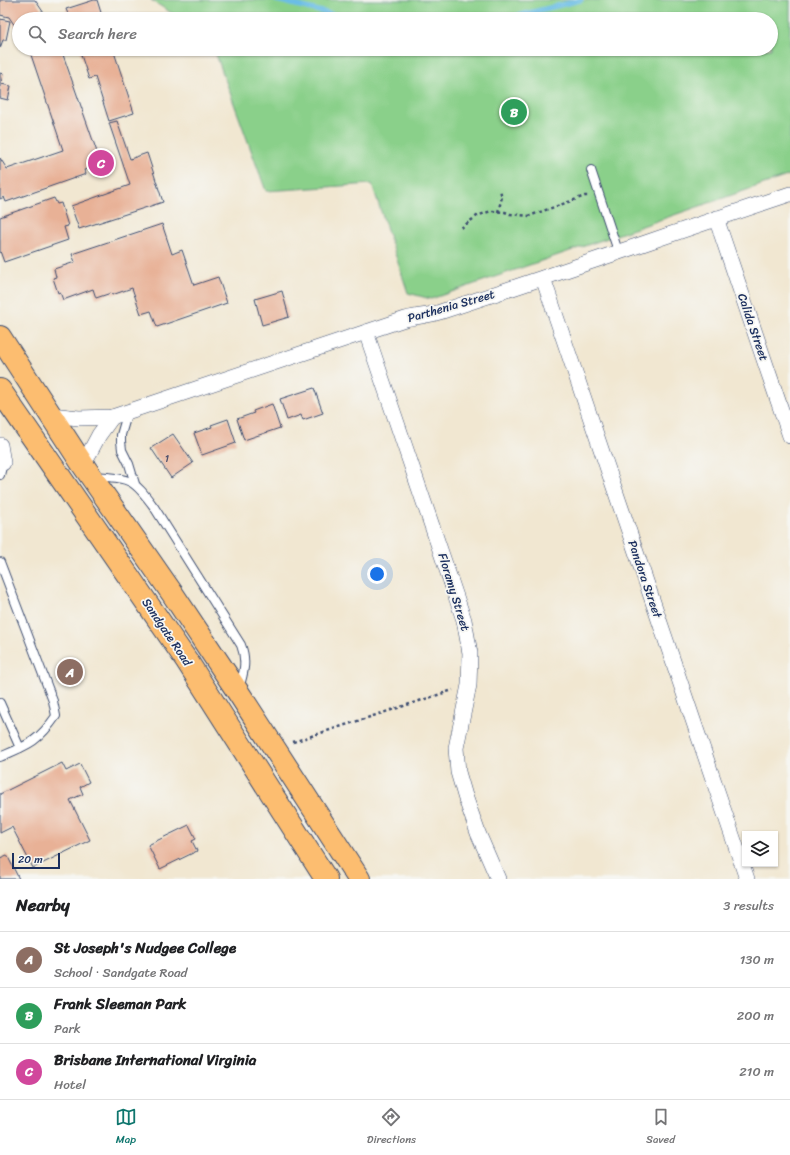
<!DOCTYPE html>
<meta charset="utf-8">
<style>
body{margin:0;font-family:Sriracha,sans-serif;background:#f2f2f2;color:#202124}
.controls{position:absolute;right:12px;bottom:12px;display:grid;overflow:hidden;border-radius:0px;box-shadow:0 1px 3px #0004}
.controls button{width:36px;height:36px;display:grid;place-items:center;padding:0;border:0;border-bottom:1px solid #e0e0e0;background:#fff;color:#202124;font:20px sans-serif}
.scale{position:absolute;left:12px;bottom:10px;width:48px;box-sizing:border-box;padding-left:4px;border:2px solid #1b2f5e;border-top:0;font-size:11px;line-height:14px;white-space:nowrap;color:#1b2f5e;-webkit-text-stroke:3px #f6f6f2;paint-order:stroke}
.you{position:absolute;left:377px;top:574px;width:14px;height:14px;margin:-10px;border:3px solid #fff;border-radius:50%;background:#1a73e8;box-shadow:0 0 0 6px #1a73e833}
.badge{display:grid;place-items:center;width:26px;height:26px;border-radius:50%;background:#0f766e;color:#fff;font-size:13px;font-weight:700}
.pin{position:absolute;translate:-50% -50%;border:2px solid #fff;box-shadow:0 1px 4px #0006}
.list{margin:0;padding:0;list-style:none}
h2{display:flex;justify-content:space-between;align-items:center;height:52px;margin:0;padding:0 16px;font-size:17px}
h2 small{font-size:13px;font-weight:400;color:#757577}
.list li{display:grid;grid-template-columns:26px 1fr auto;gap:12px;align-items:center;box-sizing:border-box;height:56px;padding:0 16px;border-top:1px solid #e0e0e0}
.list b{display:block;font-size:15px;white-space:nowrap}
.list p{margin:0;font-size:13px;white-space:nowrap;color:#757577}
.list em{font-size:13px;font-style:normal;color:#757577}
.icon{flex:none;width:22px;height:22px;fill:none;stroke:currentColor;stroke-width:2;stroke-linecap:round;stroke-linejoin:round}
.map{position:relative;flex:none;width:790px;height:879px;overflow:hidden}
.search{position:absolute;background:#fff;box-shadow:0 1px 3px #0004;left:12px;right:12px;top:12px;height:44px;display:flex;align-items:center;gap:10px;box-sizing:border-box;padding:0 14px;border-radius:22px;color:#757577;font-size:15px}
.sheet{height:220px;background:#fff}
nav{display:flex;justify-content:space-around;align-items:center;box-sizing:border-box;height:56px;border-top:1px solid #e0e0e0;background:#fff;font-size:11px;color:#757577}
nav a{display:grid;justify-items:center;gap:2px}
nav .on{color:#0f766e}
.map>svg:first-child{display:block}
</style>
<div class="map">
<svg width="790" height="879" viewBox="0 0 790 879">
<rect width="100%" height="100%" fill="#f6f6f2"/>
<filter id="ink" filterUnits="userSpaceOnUse"><feTurbulence type="fractalNoise" baseFrequency=".025" numOctaves="2"/><feDisplacementMap in="SourceGraphic" scale="8" xChannelSelector="R" yChannelSelector="G"/><feConvolveMatrix kernelMatrix="1 2 1 2 8 2 1 2 1" color-interpolation-filters="sRGB"/></filter>
<filter id="wash" filterUnits="userSpaceOnUse"><feTurbulence type="fractalNoise" baseFrequency=".012" numOctaves="4" result="noise"/><feDisplacementMap in="SourceGraphic" scale="16" xChannelSelector="R" yChannelSelector="G"/><feGaussianBlur stdDeviation="0.9" result="paint"/><feColorMatrix in="noise" values="0 0 0 0 0 0 0 0 0 0 0 0 0 0 0 0 0 1.4 0 .05"/><feComposite in="paint" operator="in"/></filter>
<g filter="url(#wash)">
<rect width="100%" height="100%" fill="#f1e7d1"/>
<!-- green -->
<polygon fill="#8ad08a" stroke="#528074" points="151,0 790,0 790,175 431,299 408,293 372,184 266,191 214,49 771,49 771,19 181,19"/>
<g fill="none" stroke-linecap="round" stroke-linejoin="round">
<!-- stream -->
<g stroke="#6abde6" stroke-width="5">
<polyline points="276,0 350,19"/>
<polyline points="504,19 581,0"/>
</g>
</g>
<g id="blocks">
<!-- building -->
<g fill="#e8b196">
<polygon points="0,0 35,0 48,19 19,19 19,32 9,17 0,15"/>
<polygon points="94,0 97,0 103,19 70,19 66,9"/>
<polygon points="0,19 10,21 6,40 3,40 0,48"/>
<polygon points="29,49 61,49 97,152 92,154 96,166 84,170 86,174 6,202 4,197 0,199 0,158 7,169 63,150"/>
<polygon points="79,49 113,49 134,113 109,121 95,77 89,79"/>
<polygon points="0,73 3,74 1,84 11,86 8,100 0,98"/>
<polygon points="117,121 130,159 147,153 163,202 79,229 71,206 130,185 109,123"/>
<polygon points="54,198 57,204 61,203 68,226 64,227 68,240 4,262 0,251 0,217"/>
<polygon points="162,224 172,254 182,250 194,285 218,277 227,303 157,327 151,311 141,314 132,288 112,295 111,293 96,298 93,289 63,300 60,292 58,293 53,278 56,277 54,269 75,262 72,254"/>
<polygon points="282,291 289,317 262,325 255,299"/>
<polygon points="314,388 323,413 303,420 301,415 287,420 280,399"/>
<polygon points="272,404 280,428 244,440 237,419 254,413 253,411"/>
<polygon points="228,419 236,443 202,455 194,433 212,427 211,425"/>
<polygon points="173,434 193,463 171,478 151,448"/>
<polygon points="62,763 66,771 80,764 89,782 80,787 83,794 70,800 90,840 33,868 12,827 0,833 0,794"/>
<polygon points="189,825 196,839 192,841 197,851 160,869 148,845"/>
<polygon points="7,855 19,879 0,879 0,858"/>
</g>
</g>
</g>
<g filter="url(#ink)">
<use href="#blocks" fill-opacity="0" stroke="#3b4b6f" stroke-width="1"/>
<g fill="none" stroke-linecap="round" stroke-linejoin="round">
<defs>
<g id="service">
<polyline points="591,170 618,251"/>
<polyline points="128,411 121,435 121,441 122,450 129,464 135,484"/>
<polyline points="0,475 3,463"/>
<path d="M94,476c36,3 38,1 60,31l87,138c6,15 3,28 -2,43"/>
<path d="M0,562l53,139 3,15c-18,26 -28,29 -56,41"/>
<polyline points="0,703 20,748"/>
</g>
<g id="minor">
<polyline points="716,218 790,436"/>
<polyline points="543,278 747,879"/>
<polyline points="366,332 464,620 470,653 469,685 456,748 458,772 465,796 478,833 498,879"/>
<path d="M51,415l28,3 33,-1 290,-97c12,-4 26,-4 38,-8 117,-38 233,-79 350,-118"/>
<polyline points="0,445 3,463"/>
<polyline points="83,465 99,435 112,417"/>
</g>
<g id="trunk">
<polyline points="0,337 83,465 172,593 238,692 359,879"/>
<polyline points="0,390 187,661 326,879"/>
</g>
</defs>
<!-- service casing -->
<use href="#service" stroke="#3b4b6f" stroke-width="10"/>
<!-- minor casing -->
<use href="#minor" stroke="#3b4b6f" stroke-width="16"/>
<!-- trunk casing -->
<use href="#trunk" stroke="#3b4b6f" stroke-width="24"/>
<!-- path -->
<g stroke="#3b4b6f" stroke-width="2.5" stroke-dasharray="3 3" stroke-linecap="butt">
<polyline points="498,212 502,197 500,190"/>
<polyline points="461,228 477,216 491,211 505,212 510,214 529,216 585,196 588,196"/>
<polyline points="293,742 453,690"/>
</g>
<!-- service -->
<use href="#service" stroke="#fff" stroke-width="8"/>
<!-- minor -->
<use href="#minor" stroke="#fff" stroke-width="15"/>
<!-- trunk -->
<use href="#trunk" stroke="#fcbd6f" stroke-width="22"/>
</g>
</g>
<g text-anchor="middle" dominant-baseline="central" stroke-width="3.5" stroke-linejoin="round" paint-order="stroke">
<!-- number labels -->
<g font-size="10" fill="#4e506c">
<text x="167" y="459">1</text>
</g>
<!-- street labels -->
<g font-size="12" fill="#1b2f5e" stroke="#f6f6f2">
<text transform="translate(451 306) rotate(-16)">Parthenia Street</text>
<text transform="translate(753 327) rotate(71)">Calida Street</text>
<text transform="translate(645 579) rotate(71)">Pandora Street</text>
<text transform="translate(454 592) rotate(73)">Floramy Street</text>
<text transform="translate(167 632) rotate(56)">Sandgate Road</text>
</g>
</g>
</svg>
<div class="controls">
<button><svg class="icon" aria-label="layers" viewBox="0 0 24 24"><path d="M12 4l9 5-9 5-9-5zM3 14l9 5 9-5"/></svg></button>
</div>
<div class="scale">20 m</div>
<div class="you"></div>
<div class="pin badge" style="left:70px;top:672px;background:#8d6e63">A</div>
<div class="pin badge" style="left:514px;top:112px;background:#2e9e5b">B</div>
<div class="pin badge" style="left:101px;top:163px;background:#d1479c">C</div>
<div class="search"><svg class="icon" aria-label="search" viewBox="0 0 24 24"><circle cx="10" cy="10" r="6"/><path d="M15 15l6 6"/></svg>Search here</div>
</div>
<section class="sheet">
<h2>Nearby<small>3 results</small></h2>
<ul class="list">
<li><span class="badge" style="background:#8d6e63">A</span><div><b>St Joseph's Nudgee College</b><p>School · Sandgate Road</p></div><em>130 m</em></li>
<li><span class="badge" style="background:#2e9e5b">B</span><div><b>Frank Sleeman Park</b><p>Park</p></div><em>200 m</em></li>
<li><span class="badge" style="background:#d1479c">C</span><div><b>Brisbane International Virginia</b><p>Hotel</p></div><em>210 m</em></li>
</ul>
</section>
<nav>
<a class="on"><svg class="icon" aria-label="map" viewBox="0 0 24 24"><path d="M3 6l6-2 6 2 6-2v14l-6 2-6-2-6 2zM9 4v14M15 6v14"/></svg>Map</a>
<a><svg class="icon" aria-label="directions" viewBox="0 0 24 24"><path d="M12 3l9 9-9 9-9-9zM9 14v-3h6M13 9l2 2-2 2"/></svg>Directions</a>
<a><svg class="icon" aria-label="saved" viewBox="0 0 24 24"><path d="M7 4h10v16l-5-4-5 4z"/></svg>Saved</a>
</nav>
